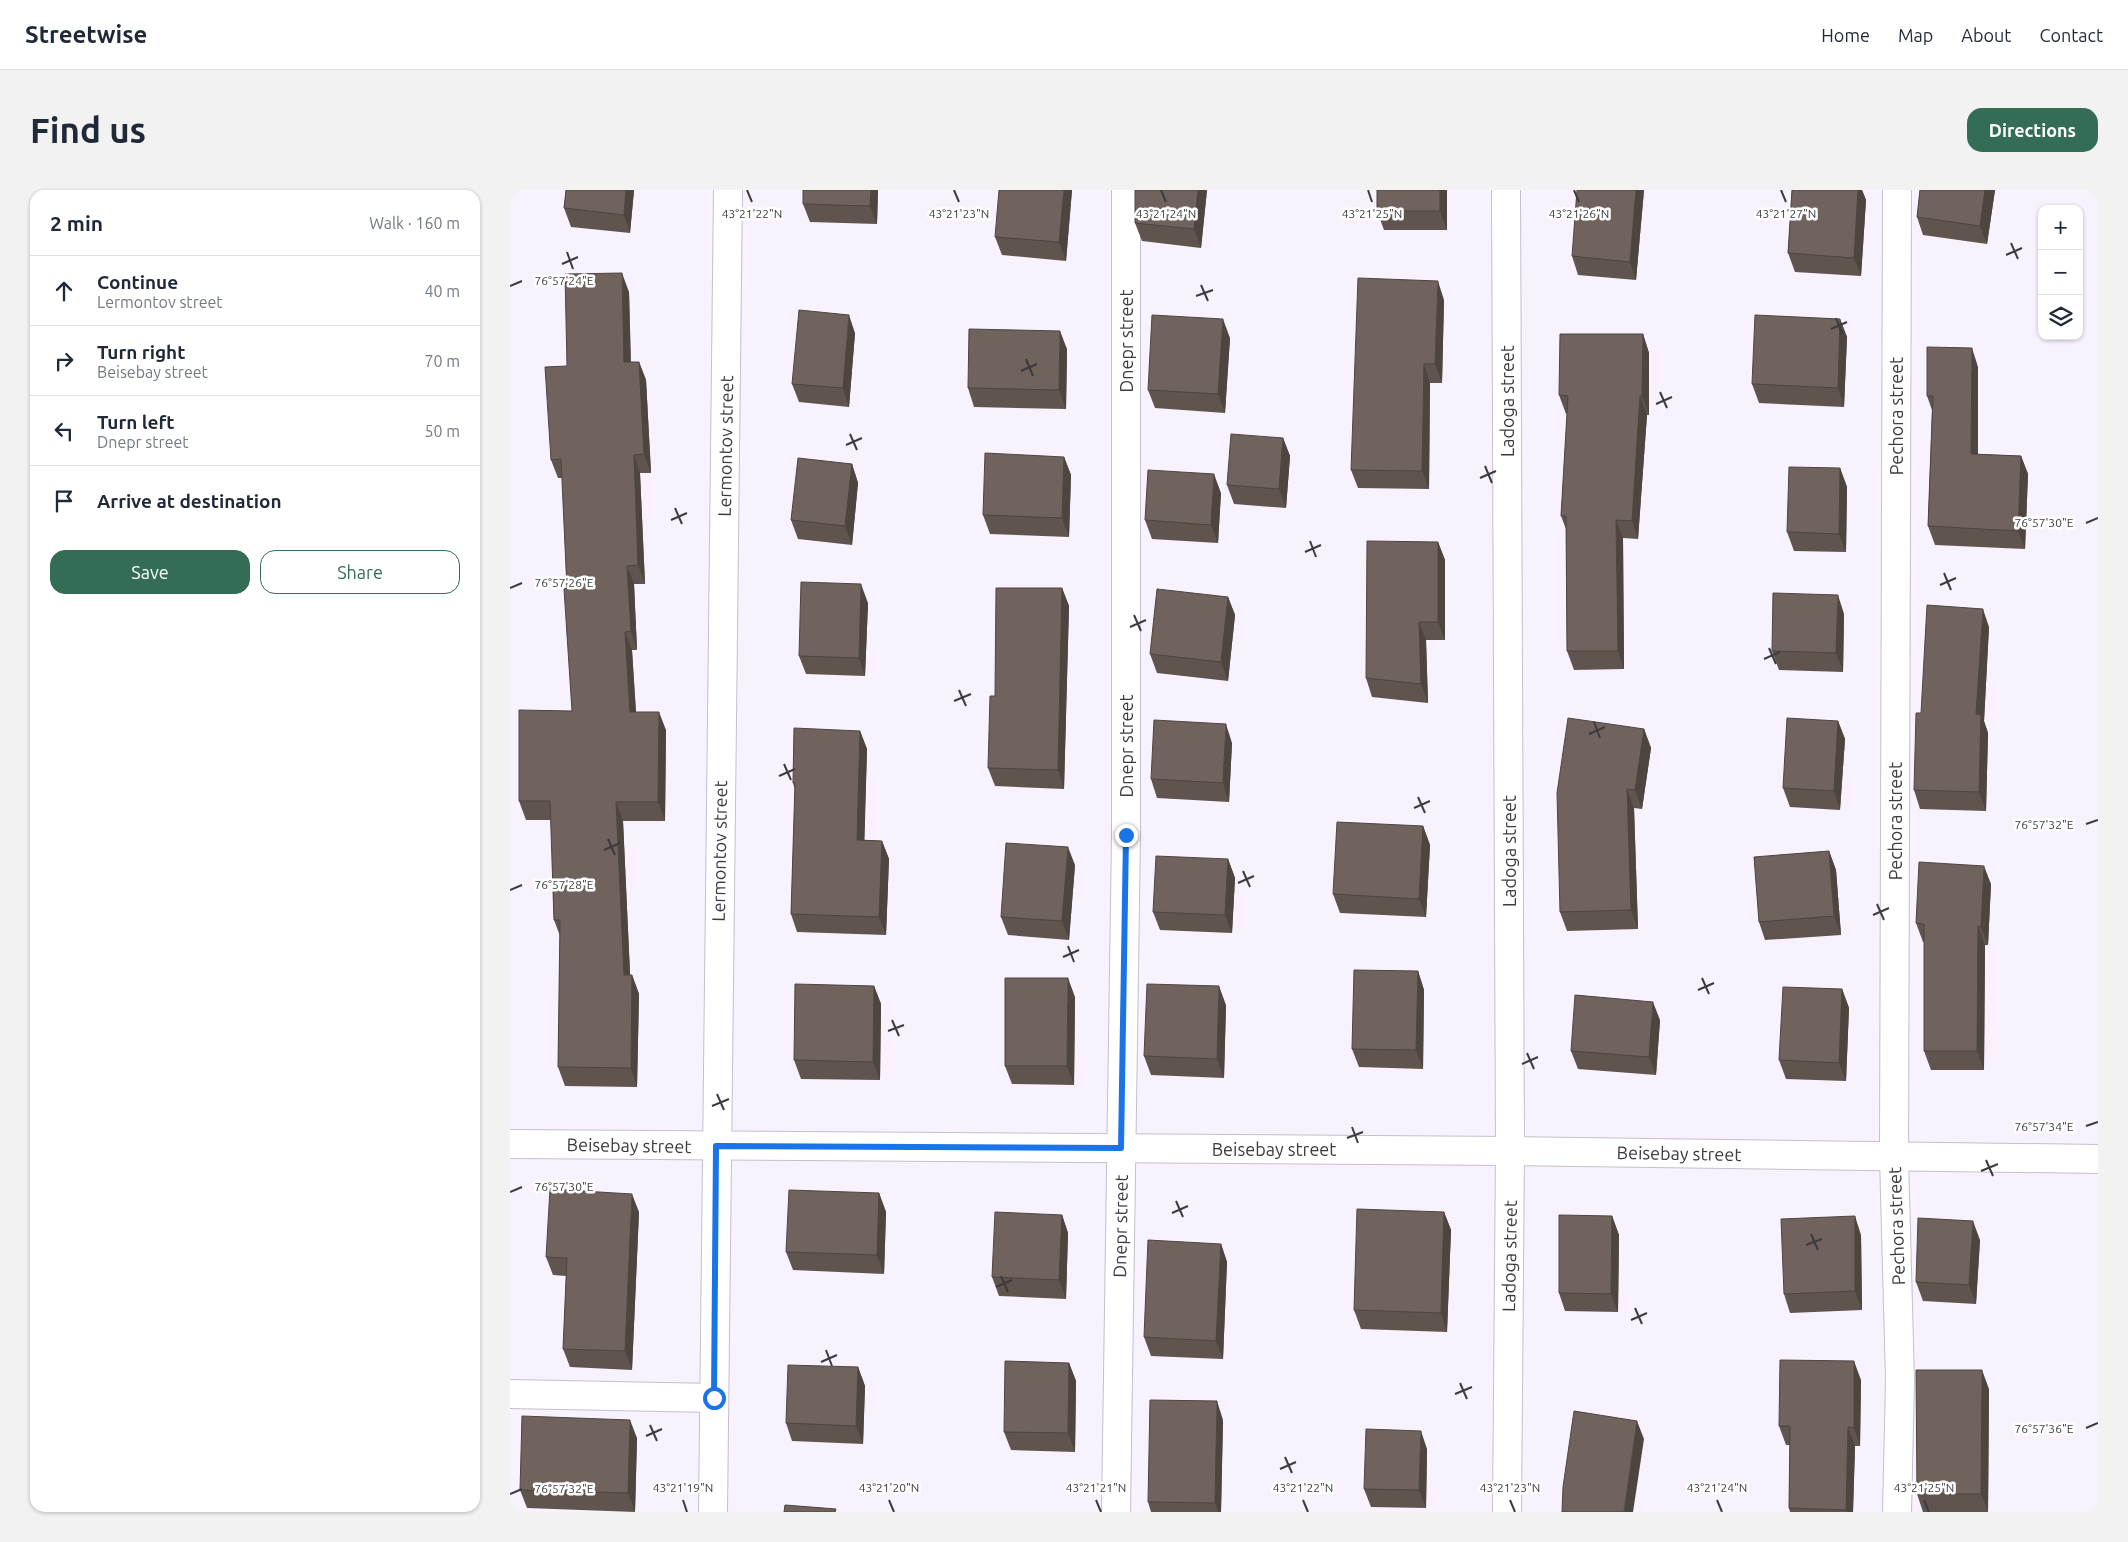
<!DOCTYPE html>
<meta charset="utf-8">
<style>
body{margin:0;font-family:Ubuntu,sans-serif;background:#f2f2f3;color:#1f2937}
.controls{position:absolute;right:15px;top:15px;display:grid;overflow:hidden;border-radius:10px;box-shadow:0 1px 4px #0004}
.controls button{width:45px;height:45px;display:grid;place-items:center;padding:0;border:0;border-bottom:1px solid #e0e1e3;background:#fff;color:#1f2937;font:25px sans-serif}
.stop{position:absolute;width:15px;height:15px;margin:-11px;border:4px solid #1a73e8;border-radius:50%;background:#fff}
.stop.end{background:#1a73e8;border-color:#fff;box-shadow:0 1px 5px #0008}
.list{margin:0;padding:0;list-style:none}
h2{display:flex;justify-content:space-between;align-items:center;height:65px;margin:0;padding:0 20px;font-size:21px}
h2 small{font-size:16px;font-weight:400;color:#747a83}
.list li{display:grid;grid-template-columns:32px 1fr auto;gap:15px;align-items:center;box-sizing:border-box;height:70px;padding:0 20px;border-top:1px solid #e0e1e3}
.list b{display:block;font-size:19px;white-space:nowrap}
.list p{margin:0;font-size:16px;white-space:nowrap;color:#747a83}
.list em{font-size:16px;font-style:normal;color:#747a83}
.actions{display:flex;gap:10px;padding:15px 20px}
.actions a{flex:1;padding:11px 0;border:1px solid #336d56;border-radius:15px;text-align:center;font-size:18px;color:#336d56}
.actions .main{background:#336d56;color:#fff}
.icon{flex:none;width:28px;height:28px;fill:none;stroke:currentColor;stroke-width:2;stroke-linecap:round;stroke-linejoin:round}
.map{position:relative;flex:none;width:1588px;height:1322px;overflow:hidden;border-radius:15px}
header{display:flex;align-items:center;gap:30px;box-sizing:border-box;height:70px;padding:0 25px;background:#fff;border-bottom:1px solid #e0e1e3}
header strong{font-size:24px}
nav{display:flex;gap:28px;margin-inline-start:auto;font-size:18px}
.intro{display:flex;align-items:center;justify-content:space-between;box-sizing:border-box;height:120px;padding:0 30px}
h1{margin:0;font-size:35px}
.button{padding:12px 22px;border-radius:15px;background:#336d56;color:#fff;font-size:18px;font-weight:700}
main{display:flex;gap:30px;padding:0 30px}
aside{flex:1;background:#fff;border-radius:15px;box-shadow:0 1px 4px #0004}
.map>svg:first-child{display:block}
</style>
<header>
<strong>Streetwise</strong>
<nav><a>Home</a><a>Map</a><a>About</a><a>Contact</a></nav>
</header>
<div class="intro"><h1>Find us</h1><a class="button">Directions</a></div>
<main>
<aside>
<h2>2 min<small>Walk · 160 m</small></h2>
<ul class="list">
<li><svg class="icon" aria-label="ahead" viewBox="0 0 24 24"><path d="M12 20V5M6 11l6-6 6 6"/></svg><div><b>Continue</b><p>Lermontov street</p></div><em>40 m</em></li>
<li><svg class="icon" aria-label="right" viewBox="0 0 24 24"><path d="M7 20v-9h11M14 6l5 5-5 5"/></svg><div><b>Turn right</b><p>Beisebay street</p></div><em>70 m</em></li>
<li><svg class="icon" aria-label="left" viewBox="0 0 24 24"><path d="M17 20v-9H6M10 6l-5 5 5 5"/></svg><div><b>Turn left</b><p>Dnepr street</p></div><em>50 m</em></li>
<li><svg class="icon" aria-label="arrive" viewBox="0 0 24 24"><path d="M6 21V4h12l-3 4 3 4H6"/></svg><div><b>Arrive at destination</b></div></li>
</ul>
<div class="actions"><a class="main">Save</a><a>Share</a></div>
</aside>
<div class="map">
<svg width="1588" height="1322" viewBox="0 0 1588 1322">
<rect width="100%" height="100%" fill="#f7f2fd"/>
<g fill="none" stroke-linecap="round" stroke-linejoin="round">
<defs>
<g id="minor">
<polyline points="996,0 1000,961 997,1322"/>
<polyline points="0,1204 204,1208"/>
<polyline points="203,1322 218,0"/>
<polyline points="606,1322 616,645 616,0"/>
<polyline points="1387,1322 1390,1191 1384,966 1387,0"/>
</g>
<polyline id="tertiary" points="0,954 1000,961 1588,969"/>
</defs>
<!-- minor casing -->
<use href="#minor" stroke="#c5bfcc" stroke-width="30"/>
<!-- tertiary casing -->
<use href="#tertiary" stroke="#c5bfcc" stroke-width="30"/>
<!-- minor -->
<use href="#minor" stroke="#fff" stroke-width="28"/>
<!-- tertiary -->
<use href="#tertiary" stroke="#fff" stroke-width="28"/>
</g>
<!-- wall -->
<g fill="#60544f">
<polygon points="56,0 124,0 120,43 61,37 54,18"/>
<polygon points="368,0 367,34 300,32 293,14"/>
<polygon points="562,0 556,71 492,65 485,47"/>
<polygon points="697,0 691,58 632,51 625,33"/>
<polygon points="867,0 937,0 937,40 874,40 867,21"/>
<polygon points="1134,0 1126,90 1068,85 1062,66"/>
<polygon points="1282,0 1352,0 1356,10 1351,86 1285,82 1278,63"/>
<polygon points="1410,0 1485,0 1477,54 1413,45 1407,27"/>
<polygon points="119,102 121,172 129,172 136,190 141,283 130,283 135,394 124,394 127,460 122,460 126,522 156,540 155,631 113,631 120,785 122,785 129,804 127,897 55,896 48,877 50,746 44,730 41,630 16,630 9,611 62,521 52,288 48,288 41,270 57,176"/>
<polygon points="934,110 932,193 920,193 919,299 848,298 841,280"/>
<polygon points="1330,129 1337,147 1334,217 1249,213 1242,194"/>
<polygon points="345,143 339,217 289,212 282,194"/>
<polygon points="1133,144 1139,163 1139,225 1137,225 1128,349 1113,348 1114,479 1064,480 1057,461 1056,339 1051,326 1057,224 1056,224 1049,205"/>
<polygon points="720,148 715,223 645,218 638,200"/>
<polygon points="557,159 556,219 464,217 458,198"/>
<polygon points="1468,177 1468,264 1511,266 1518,284 1515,359 1425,355 1418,336 1422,220 1417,206"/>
<polygon points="773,248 780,266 776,318 724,314 717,295"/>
<polygon points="554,267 561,285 559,347 480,344 473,325"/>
<polygon points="342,274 348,293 342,355 288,349 281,330"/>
<polygon points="1330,278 1337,297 1336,362 1284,361 1277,342"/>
<polygon points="711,303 708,353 642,349 635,330"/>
<polygon points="928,352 935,370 935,450 916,450 918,513 862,507 856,488"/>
<polygon points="552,398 559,416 554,599 485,596 478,578 485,506"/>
<polygon points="718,407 725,425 718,491 647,483 640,464"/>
<polygon points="358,413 355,486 296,484 289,466"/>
<polygon points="1334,424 1333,482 1269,480 1262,461"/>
<polygon points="1479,437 1474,531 1478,543 1476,621 1410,619 1404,600 1411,523"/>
<polygon points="1328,531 1335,549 1330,620 1280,617 1273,598"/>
<polygon points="1134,539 1141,558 1132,619 1124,618 1128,739 1057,741 1050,722"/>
<polygon points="350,541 357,559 354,650 372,651 379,669 376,745 287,742 281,724 285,600 283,593"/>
<polygon points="722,553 719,612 647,608 641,589"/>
<polygon points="913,636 920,655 916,727 830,723 823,704"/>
<polygon points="1319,661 1326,680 1331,745 1255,750 1249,732"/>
<polygon points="718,669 725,688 722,743 650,740 643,722"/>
<polygon points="565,675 559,750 498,745 491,727"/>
<polygon points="1481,694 1478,755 1475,755 1474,880 1421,880 1414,861 1414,752 1413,752 1406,733"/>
<polygon points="908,781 914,800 913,879 849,877 842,859"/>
<polygon points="364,796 371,814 370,890 291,889 284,870"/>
<polygon points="1332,799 1339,818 1336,891 1276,889 1269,870"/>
<polygon points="565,807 564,895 502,894 495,876"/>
<polygon points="716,815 714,888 641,885 634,866"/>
<polygon points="1150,830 1146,885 1068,879 1061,861"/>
<polygon points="369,1003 376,1022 374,1084 283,1080 276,1062"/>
<polygon points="129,1022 122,1180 60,1177 53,1159 56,1086 43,1085 36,1067"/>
<polygon points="934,1022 941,1040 937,1142 851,1139 844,1120"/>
<polygon points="552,1025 558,1043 556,1109 489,1106 482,1087"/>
<polygon points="1102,1026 1109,1045 1108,1122 1055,1121 1049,1103"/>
<polygon points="1351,1045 1352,1120 1280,1123 1274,1104"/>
<polygon points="1470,1050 1466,1114 1413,1111 1406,1092"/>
<polygon points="711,1054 717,1072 713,1169 641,1166 634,1147"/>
<polygon points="559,1173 566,1191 565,1262 501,1260 494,1242"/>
<polygon points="348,1177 355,1196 353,1254 282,1251 276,1233"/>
<polygon points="1351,1190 1350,1256 1345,1256 1343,1322 1280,1322 1279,1318 1280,1255 1276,1255 1269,1236"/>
<polygon points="1479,1199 1478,1322 1413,1322 1407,1304"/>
<polygon points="713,1230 711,1322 641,1322 638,1312"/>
<polygon points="127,1248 125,1322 17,1318 10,1300"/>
<polygon points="917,1259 916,1318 861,1317 854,1299"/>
</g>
<!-- shaded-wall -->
<g fill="#4e4540">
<polygon points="116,0 124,0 120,43 114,25"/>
<polygon points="361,0 368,0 367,34 360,16"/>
<polygon points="554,0 562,0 556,71 549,52"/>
<polygon points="688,0 697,0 691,58 684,39"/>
<polygon points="930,0 937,0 937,40 930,21"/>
<polygon points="1126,0 1134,0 1126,90 1120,72"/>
<polygon points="1348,0 1352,0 1356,10 1351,86 1344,68"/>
<polygon points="1475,0 1485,0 1477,54 1470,36"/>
<polygon points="112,83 119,102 121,191 114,172"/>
<polygon points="928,91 934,110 932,193 925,174"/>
<polygon points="339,125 345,143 339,217 333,198"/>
<polygon points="713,129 720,148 715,223 708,204"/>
<polygon points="1330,129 1337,147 1334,217 1328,198"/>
<polygon points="550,141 557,159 556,219 549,200"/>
<polygon points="1133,144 1139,163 1139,225 1132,206"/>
<polygon points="1462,158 1468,177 1468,282 1461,264"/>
<polygon points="129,172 136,190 141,283 134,264"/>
<polygon points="914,174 920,193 919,299 912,281"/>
<polygon points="1130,206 1137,225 1128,349 1122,331"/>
<polygon points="773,248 780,266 776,318 769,299"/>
<polygon points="124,265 130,283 135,394 128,375"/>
<polygon points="1511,266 1518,284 1515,359 1508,341"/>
<polygon points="554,267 561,285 559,347 552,328"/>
<polygon points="342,274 348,293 342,355 335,336"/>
<polygon points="1330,278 1337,297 1336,362 1329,344"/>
<polygon points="704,284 711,303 708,353 701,335"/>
<polygon points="1106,330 1113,348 1114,479 1108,461"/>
<polygon points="928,352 935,370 935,450 928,432"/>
<polygon points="117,376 124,394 127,460 121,441"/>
<polygon points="351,394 358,413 355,486 349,468"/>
<polygon points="552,398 559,416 554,599 548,580"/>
<polygon points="1328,405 1334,424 1333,482 1326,463"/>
<polygon points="718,407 725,425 718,491 711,472"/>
<polygon points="1473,419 1479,437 1474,531 1478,543 1476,621 1469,602 1466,524"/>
<polygon points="909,432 916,450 918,513 911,494"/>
<polygon points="115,442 122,460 127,540 120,522"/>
<polygon points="149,522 156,540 155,631 148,612"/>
<polygon points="1328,531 1335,549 1330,620 1324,601"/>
<polygon points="716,534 722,553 719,612 713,593"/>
<polygon points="1134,539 1141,558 1132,619 1125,600"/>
<polygon points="350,541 357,559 354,668 347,650"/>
<polygon points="1117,599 1124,618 1128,739 1121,720"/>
<polygon points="106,612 113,631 121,804 114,785"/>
<polygon points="913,636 920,655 916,727 909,709"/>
<polygon points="372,651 379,669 376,745 369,727"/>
<polygon points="558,657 565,675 559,750 552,731"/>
<polygon points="1319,661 1326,680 1331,745 1324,726"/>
<polygon points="718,669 725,688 722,743 715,725"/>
<polygon points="1474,676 1481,694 1478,755 1471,737"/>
<polygon points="1468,736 1475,755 1474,880 1467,861"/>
<polygon points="908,781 914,800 913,879 906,860"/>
<polygon points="122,785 129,804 127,897 121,878"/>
<polygon points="558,788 565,807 564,895 557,876"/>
<polygon points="364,796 371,814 370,890 363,872"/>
<polygon points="709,796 716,815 714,888 707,869"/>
<polygon points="1332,799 1339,818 1336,891 1329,873"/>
<polygon points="1143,812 1150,830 1146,885 1139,867"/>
<polygon points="369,1003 376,1022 374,1084 367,1065"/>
<polygon points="122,1004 129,1022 122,1180 115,1161"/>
<polygon points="934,1022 941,1040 937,1142 931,1123"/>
<polygon points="552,1025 558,1043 556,1109 549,1090"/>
<polygon points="1102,1026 1109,1045 1108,1122 1101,1104"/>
<polygon points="1345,1026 1351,1045 1352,1120 1345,1101"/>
<polygon points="1463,1031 1470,1050 1466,1114 1459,1095"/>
<polygon points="711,1054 717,1072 713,1169 706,1151"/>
<polygon points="1344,1171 1351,1190 1350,1256 1344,1238"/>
<polygon points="559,1173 566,1191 565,1262 558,1243"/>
<polygon points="348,1177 355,1196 353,1254 346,1236"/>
<polygon points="1472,1180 1479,1199 1478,1322 1471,1304"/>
<polygon points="707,1211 713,1230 711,1322 708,1322 705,1313"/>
<polygon points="120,1230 127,1248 125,1322 118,1303"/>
<polygon points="1127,1231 1134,1249 1123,1322 1114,1322"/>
<polygon points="1338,1237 1345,1256 1343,1322 1337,1322 1336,1320"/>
<polygon points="911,1241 917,1259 916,1318 909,1300"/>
</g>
<!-- building -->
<g fill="#70625c" stroke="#4e4540">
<polygon points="56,0 116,0 114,25 54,18"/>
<polygon points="293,0 361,0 360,16 293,14"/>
<polygon points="489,0 554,0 549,52 485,47"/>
<polygon points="625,0 688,0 684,39 625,33"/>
<rect x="867" y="0" width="63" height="21"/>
<polygon points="1067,0 1126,0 1120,72 1062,66"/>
<polygon points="1282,0 1348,0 1344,68 1278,63"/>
<polygon points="1410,0 1475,0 1470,36 1407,27"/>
<polygon points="112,83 114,172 129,172 134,264 124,265 128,375 117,376 121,441 115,442 120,522 149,522 148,612 106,612 114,785 122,785 121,878 48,877 50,730 44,730 40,611 9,611 9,520 62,521 54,399 57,398 51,269 41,270 35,177 57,176 55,84"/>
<polygon points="848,88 928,91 925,174 914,174 912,281 841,280"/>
<polygon points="289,120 339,125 333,198 282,194"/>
<polygon points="642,125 713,129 708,204 638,200"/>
<polygon points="1245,125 1330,129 1328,198 1242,194"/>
<polygon points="459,139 550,141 549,200 458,198"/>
<polygon points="1050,144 1133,144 1132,206 1130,206 1122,331 1106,330 1108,461 1057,461 1056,326 1051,326 1058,206 1049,205"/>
<polygon points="1417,157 1462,158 1461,264 1511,266 1508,341 1418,336 1423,206 1417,206"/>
<polygon points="721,244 773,248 769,299 717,295"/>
<polygon points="475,263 554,267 552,328 473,325"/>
<polygon points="288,268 342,274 335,336 281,330"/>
<polygon points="1279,277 1330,278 1329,344 1277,342"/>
<polygon points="638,280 704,284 701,335 635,330"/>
<polygon points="857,351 928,352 928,432 909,432 911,494 856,488"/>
<polygon points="291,392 351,394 349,468 289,466"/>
<polygon points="486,398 552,398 548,580 478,578 480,506 485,506"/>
<polygon points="647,399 718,407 711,472 640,464"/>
<polygon points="1263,403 1328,405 1326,463 1262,461"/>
<polygon points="1417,415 1473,419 1466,524 1471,525 1469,602 1404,600 1406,523 1411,523"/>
<polygon points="1058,528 1134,539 1125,600 1117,599 1121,720 1050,722 1047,603"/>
<polygon points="1277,528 1328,531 1324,601 1273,598"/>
<polygon points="644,530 716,534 713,593 641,589"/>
<polygon points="284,538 350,541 347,650 372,651 369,727 281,724 285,593 283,593"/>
<polygon points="827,632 913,636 909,709 823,704"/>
<polygon points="496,653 558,657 552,731 491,727"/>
<polygon points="1319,661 1324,726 1249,732 1244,667"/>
<polygon points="646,666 718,669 715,725 643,722"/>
<polygon points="1409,672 1474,676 1471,737 1468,736 1467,861 1414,861 1414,734 1406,733"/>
<polygon points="844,780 908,781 906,860 842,859"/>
<polygon points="495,788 558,788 557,876 495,876"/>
<polygon points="285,794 364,796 363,872 284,870"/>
<polygon points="637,794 709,796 707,869 634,866"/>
<polygon points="1273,797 1332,799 1329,873 1269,870"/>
<polygon points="1065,805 1143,812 1139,867 1061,861"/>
<polygon points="40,999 122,1004 115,1161 53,1159 57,1068 36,1067"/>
<polygon points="279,1000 369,1003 367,1065 276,1062"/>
<polygon points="847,1019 934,1022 931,1123 844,1120"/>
<polygon points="485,1022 552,1025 549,1090 482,1087"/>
<polygon points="1049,1025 1102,1026 1101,1104 1049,1103"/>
<polygon points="1345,1026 1345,1101 1274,1104 1271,1029"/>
<polygon points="1408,1028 1463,1031 1459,1095 1406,1092"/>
<polygon points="638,1050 711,1054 706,1151 634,1147"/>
<polygon points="1270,1170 1344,1171 1344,1238 1338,1237 1336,1320 1279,1318 1280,1236 1269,1236"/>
<polygon points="495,1171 559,1173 558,1243 494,1242"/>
<polygon points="278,1175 348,1177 346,1236 276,1233"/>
<polygon points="1406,1180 1472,1180 1471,1304 1407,1304"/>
<polygon points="640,1210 707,1211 705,1313 638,1312"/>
<polygon points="1064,1221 1127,1231 1114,1322 1052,1322 1053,1297"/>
<polygon points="12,1226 120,1230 118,1303 10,1300"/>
<polygon points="856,1239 911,1241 909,1300 854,1299"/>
<polygon points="275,1315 326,1319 325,1322 274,1322"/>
</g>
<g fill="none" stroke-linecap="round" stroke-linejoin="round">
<!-- route -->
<polyline stroke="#1a73e8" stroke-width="6" points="204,1208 206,956 611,958 616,645"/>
</g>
<!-- ticks -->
<path fill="none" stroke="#3d3b40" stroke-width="2" d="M237,0l5,12M444,0l5,12M651,0l5,12M858,0l4,12M1064,0l5,12M1271,0l5,12M1501,53l7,16M57,62l6,17M1496,65l16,-7M52,74l16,-7M691,95l7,16M0,96l12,-5M686,106l17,-6M1326,128l6,16M1321,139l16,-7M516,169l7,17M511,181l16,-7M1150,202l7,16M1146,214l16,-7M340,244l7,16M336,255l16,-7M975,276l7,17M970,288l16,-7M165,318l7,16M161,330l16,-7M1576,333l12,-5M800,351l6,16M795,362l16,-7M1434,383l7,17M1430,395l16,-7M0,398l12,-5M624,425l7,16M620,437l16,-7M1259,458l7,16M1254,469l16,-7M449,500l7,16M444,511l17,-7M1084,532l6,16M1079,544l16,-7M274,574l7,16M269,586l16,-7M908,607l7,16M904,618l16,-7M1576,634l12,-4M98,649l7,16M94,660l16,-7M733,681l7,16M728,693l16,-7M0,700l12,-5M1367,714l7,16M1363,725l16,-7M558,756l6,16M553,767l16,-7M1192,788l7,16M1188,800l16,-7M382,830l7,16M378,841l16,-6M1017,863l7,16M1012,874l16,-7M207,904l7,16M202,916l17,-7M1576,936l12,-4M842,937l6,16M837,948l16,-6M1476,970l7,16M1471,981l17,-7M0,1002l12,-5M666,1011l7,16M662,1023l16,-7M1301,1044l7,16M1296,1055l16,-6M491,1086l7,16M486,1097l16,-7M1125,1118l7,16M1121,1130l16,-7M316,1160l6,16M311,1172l16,-7M950,1193l7,16M945,1204l17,-7M140,1235l7,16M1576,1238l12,-5M136,1246l16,-7M775,1267l7,16M770,1279l16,-7M0,1304l12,-5M173,1310l4,12M379,1310l5,12M586,1310l5,12M793,1310l5,12M1000,1310l5,12M1207,1310l5,12M1414,1310l5,12"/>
<g text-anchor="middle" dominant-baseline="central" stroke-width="5" stroke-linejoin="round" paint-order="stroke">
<!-- street labels -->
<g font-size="18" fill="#3d3b40" stroke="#fff">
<text transform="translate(616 151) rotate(-90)">Dnepr street</text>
<text transform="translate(997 211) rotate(-90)">Ladoga street</text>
<text transform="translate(1386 226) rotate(-90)">Pechora street</text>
<text transform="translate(215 256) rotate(-89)">Lermontov street</text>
<text transform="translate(616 556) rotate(-90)">Dnepr street</text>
<text transform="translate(1385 631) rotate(-90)">Pechora street</text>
<text transform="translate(209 661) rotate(-89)">Lermontov street</text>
<text transform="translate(999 661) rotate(-90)">Ladoga street</text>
<text transform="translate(119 955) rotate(1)">Beisebay street</text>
<text x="764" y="959">Beisebay street</text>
<text transform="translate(1169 963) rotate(1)">Beisebay street</text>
<text transform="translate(610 1036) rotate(-89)">Dnepr street</text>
<text transform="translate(1386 1036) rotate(-92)">Pechora street</text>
<text transform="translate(999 1066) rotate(-89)">Ladoga street</text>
</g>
</g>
<g font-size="12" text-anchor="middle" fill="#3d3b40" stroke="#fff" stroke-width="5" stroke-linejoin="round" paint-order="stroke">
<text x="242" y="28">43°21'22"N</text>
<text x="449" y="28">43°21'23"N</text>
<text x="656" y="28">43°21'24"N</text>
<text x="862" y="28">43°21'25"N</text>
<text x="1069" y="28">43°21'26"N</text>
<text x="1276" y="28">43°21'27"N</text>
<text x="54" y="95">76°57'24"E</text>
<text x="1534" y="337">76°57'30"E</text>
<text x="54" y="397">76°57'26"E</text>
<text x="1534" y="639">76°57'32"E</text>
<text x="54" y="699">76°57'28"E</text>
<text x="1534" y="941">76°57'34"E</text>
<text x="54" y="1001">76°57'30"E</text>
<text x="1534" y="1243">76°57'36"E</text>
<text x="173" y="1302">43°21'19"N</text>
<text x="379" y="1302">43°21'20"N</text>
<text x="586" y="1302">43°21'21"N</text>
<text x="793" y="1302">43°21'22"N</text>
<text x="1000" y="1302">43°21'23"N</text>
<text x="1207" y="1302">43°21'24"N</text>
<text x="1414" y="1302">43°21'25"N</text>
<text x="54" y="1303">76°57'32"E</text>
</g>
</svg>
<div class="controls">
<button>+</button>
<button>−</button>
<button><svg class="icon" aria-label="layers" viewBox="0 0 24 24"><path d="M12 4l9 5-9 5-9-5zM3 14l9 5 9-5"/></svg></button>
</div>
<div class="stop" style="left:204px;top:1208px"></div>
<div class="stop end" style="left:616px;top:645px"></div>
</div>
</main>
